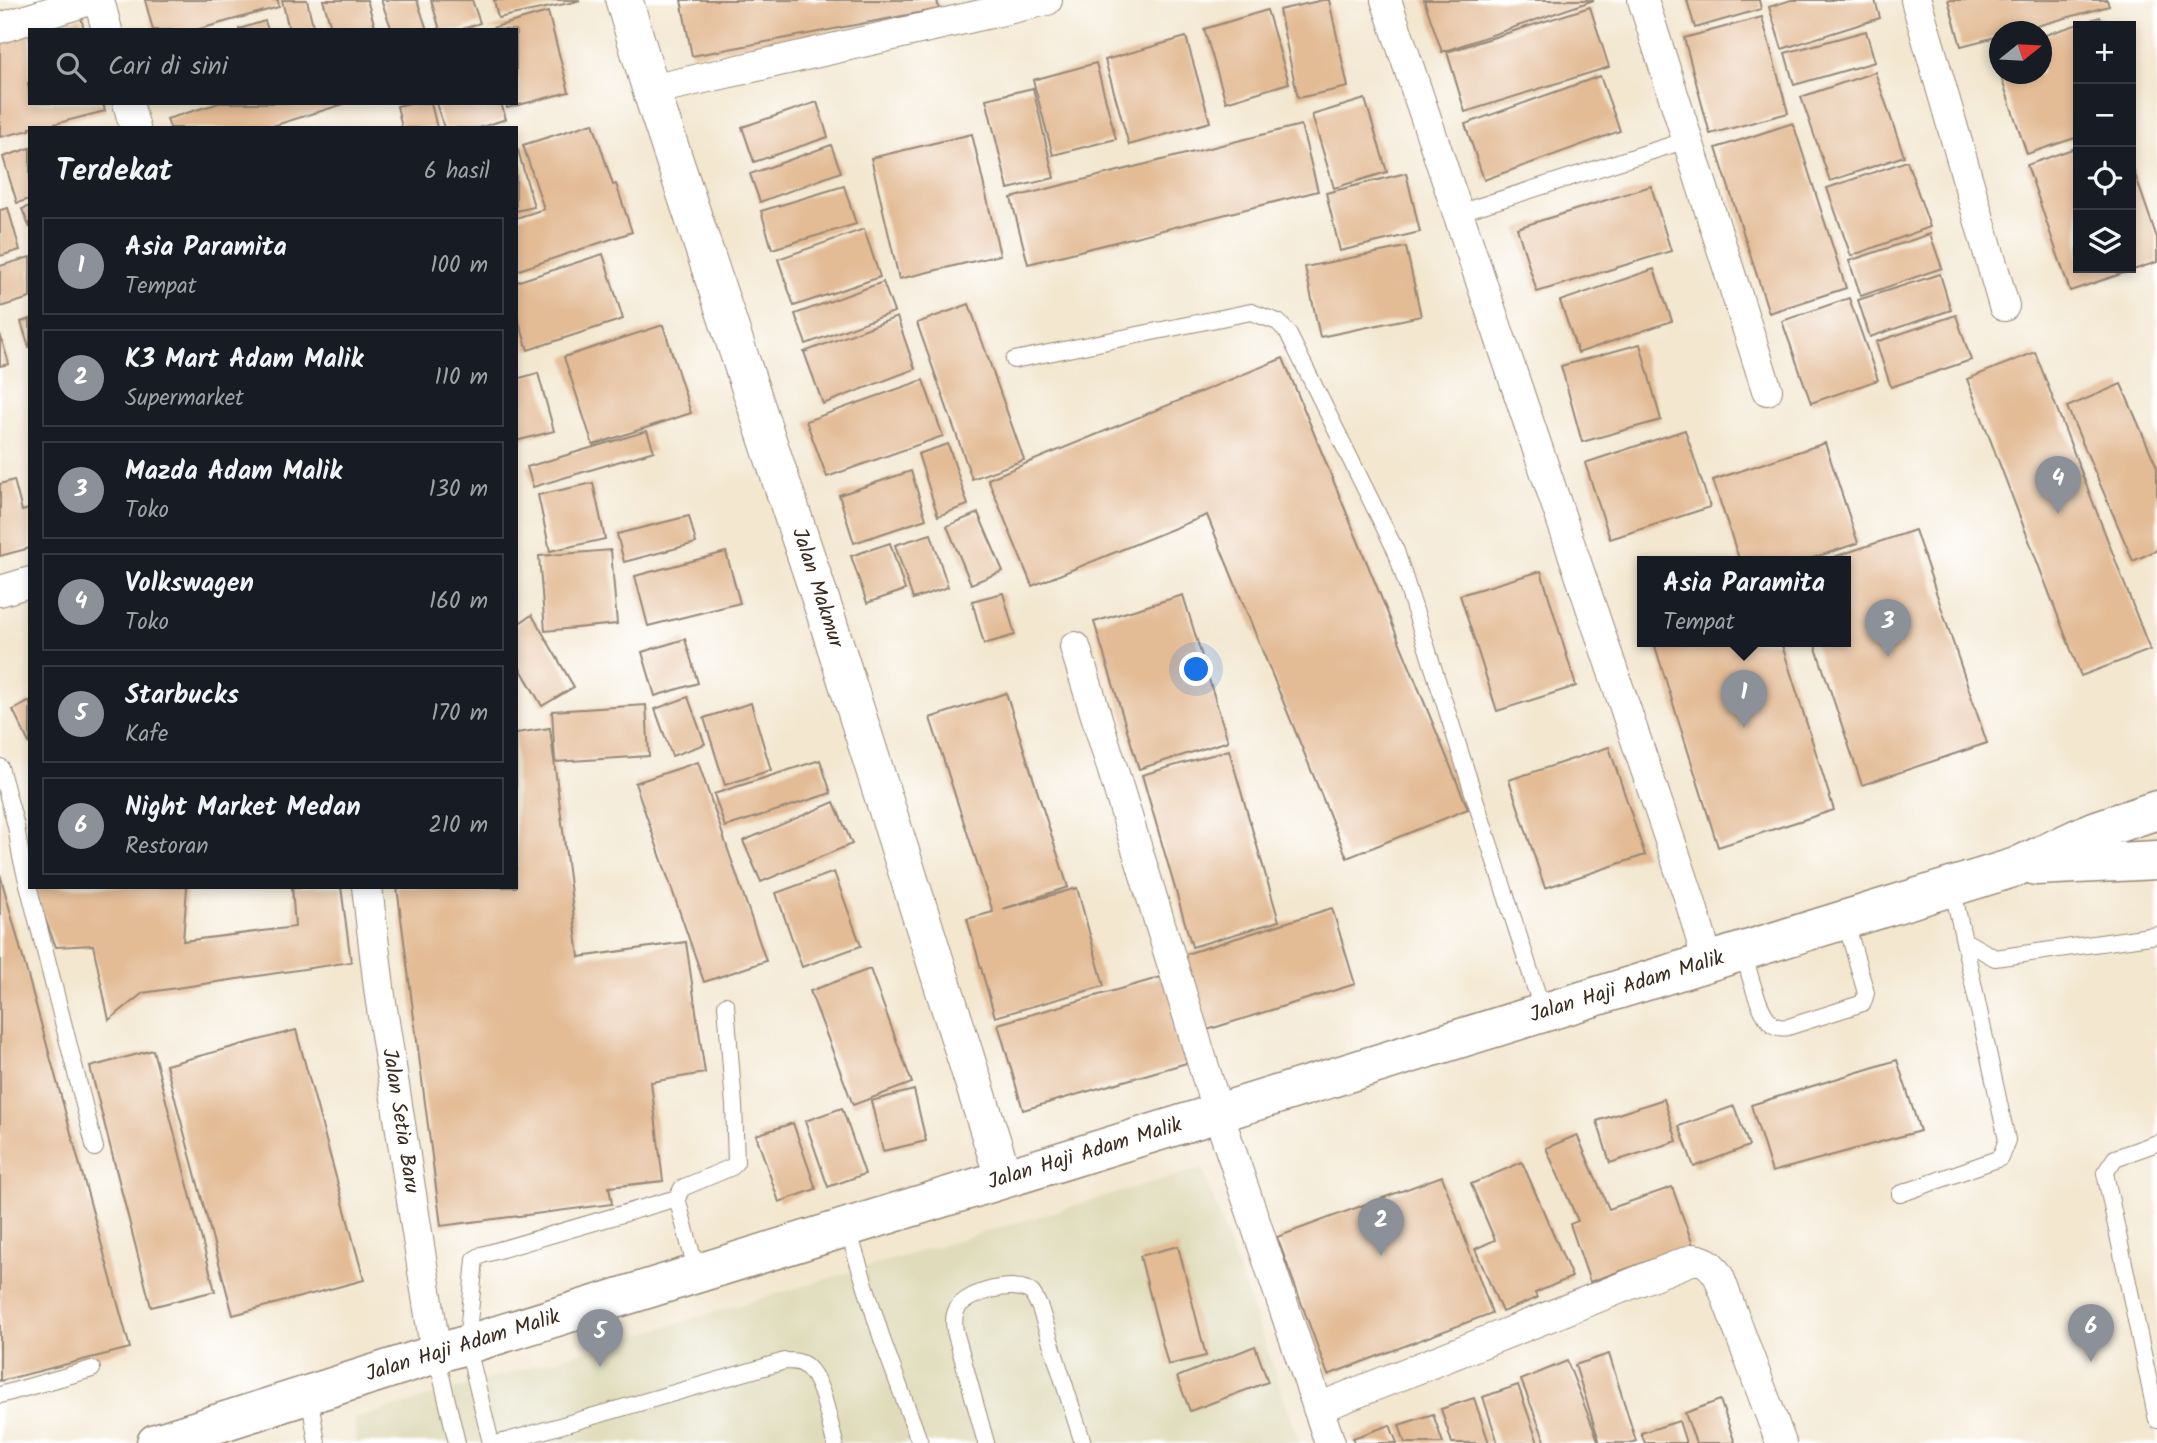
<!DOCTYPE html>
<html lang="id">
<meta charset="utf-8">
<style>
body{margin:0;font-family:Kalam,sans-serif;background:#20242c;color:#f1f3f6}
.controls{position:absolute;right:21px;top:21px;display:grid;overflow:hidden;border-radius:0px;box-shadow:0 4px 10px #0003}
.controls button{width:63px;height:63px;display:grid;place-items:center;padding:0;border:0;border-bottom:2px solid #363941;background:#171b24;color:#f1f3f6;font:35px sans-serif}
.compass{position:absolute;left:1989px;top:21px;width:63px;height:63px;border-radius:50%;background:#171b24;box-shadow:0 4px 10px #0003;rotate:72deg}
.you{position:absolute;left:1197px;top:670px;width:24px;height:24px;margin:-18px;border:5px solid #fff;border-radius:50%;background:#1a73e8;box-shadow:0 0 0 10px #1a73e833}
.badge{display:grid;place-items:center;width:46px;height:46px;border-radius:50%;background:#8c9099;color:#fff;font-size:23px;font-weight:700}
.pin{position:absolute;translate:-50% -58px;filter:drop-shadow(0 2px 4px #0008)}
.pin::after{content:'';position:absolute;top:37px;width:24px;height:21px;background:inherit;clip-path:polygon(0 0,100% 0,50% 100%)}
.popup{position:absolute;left:1637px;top:556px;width:214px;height:91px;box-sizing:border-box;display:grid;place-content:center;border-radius:0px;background:#171b24;filter:drop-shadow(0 2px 5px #0005);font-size:23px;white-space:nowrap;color:#9ea1a6}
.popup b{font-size:26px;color:#f1f3f6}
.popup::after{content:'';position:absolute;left:50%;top:100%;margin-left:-14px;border:14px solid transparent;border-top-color:#171b24}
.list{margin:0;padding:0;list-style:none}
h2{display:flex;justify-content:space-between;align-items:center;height:91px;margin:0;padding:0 28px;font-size:30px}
h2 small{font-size:23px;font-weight:400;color:#9ea1a6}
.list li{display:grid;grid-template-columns:46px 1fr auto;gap:21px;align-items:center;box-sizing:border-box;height:98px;margin:0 14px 14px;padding:0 14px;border:2px solid #363941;border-radius:0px}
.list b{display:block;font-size:26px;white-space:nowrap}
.list p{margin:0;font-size:23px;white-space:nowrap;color:#9ea1a6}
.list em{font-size:23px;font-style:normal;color:#9ea1a6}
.icon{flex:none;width:38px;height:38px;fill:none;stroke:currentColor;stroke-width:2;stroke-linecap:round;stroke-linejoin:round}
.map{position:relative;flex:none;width:2157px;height:1443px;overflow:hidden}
.search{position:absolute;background:#171b24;box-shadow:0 4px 10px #0003;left:28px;top:28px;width:490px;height:77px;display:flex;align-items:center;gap:18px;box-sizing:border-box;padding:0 24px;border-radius:0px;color:#9ea1a6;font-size:26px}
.panel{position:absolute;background:#171b24;box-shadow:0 4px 10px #0003;left:28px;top:126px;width:490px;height:763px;border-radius:0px}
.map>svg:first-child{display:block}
</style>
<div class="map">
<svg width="2157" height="1443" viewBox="0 0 2157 1443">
<rect width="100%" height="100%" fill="#fff"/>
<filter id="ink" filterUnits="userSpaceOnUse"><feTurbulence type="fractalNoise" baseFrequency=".0143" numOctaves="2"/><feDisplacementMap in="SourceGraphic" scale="14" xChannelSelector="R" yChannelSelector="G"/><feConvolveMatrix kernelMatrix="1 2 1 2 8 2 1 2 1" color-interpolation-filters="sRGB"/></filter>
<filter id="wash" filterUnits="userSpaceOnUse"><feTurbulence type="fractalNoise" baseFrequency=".00686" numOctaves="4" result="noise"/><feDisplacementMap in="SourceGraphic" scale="28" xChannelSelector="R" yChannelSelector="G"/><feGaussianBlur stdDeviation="1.57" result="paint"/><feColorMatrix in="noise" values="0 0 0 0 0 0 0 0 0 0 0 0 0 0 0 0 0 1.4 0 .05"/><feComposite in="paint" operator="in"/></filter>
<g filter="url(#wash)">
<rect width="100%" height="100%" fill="#f3e7d0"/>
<!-- built -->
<polygon fill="#e0dcbb" points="1202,1168 1300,1443 356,1443 354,1419"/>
<g id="blocks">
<!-- building -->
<g fill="#e3bb95">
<polygon points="145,0 278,0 279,7 196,30 153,30"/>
<polygon points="282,0 307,0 314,30 289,30"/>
<polygon points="323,0 367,0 376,30 332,30"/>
<polygon points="381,0 417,0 427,30 392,30"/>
<polygon points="431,0 472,0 480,23 460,30 440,30"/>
<polygon points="494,0 579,0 579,1 498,18"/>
<polygon points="681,0 937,0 939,9 692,56"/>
<polygon points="1323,0 1329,0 1348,87 1298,98 1279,10"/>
<polygon points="1424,0 1594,0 1442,52"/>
<polygon points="1687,0 1759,0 1761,9 1695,28"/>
<polygon points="1791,0 1875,0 1880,18 1782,49 1769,7"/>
<polygon points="1948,0 2107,0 2109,6 2015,32 2000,32 2000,36 1961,46"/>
<polygon points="1590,7 1609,67 1465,112 1447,52"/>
<polygon points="1267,10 1289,83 1226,102 1204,29"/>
<polygon points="548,12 569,92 507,108 506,103 516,103 516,30 488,29"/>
<polygon points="81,17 84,30 40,30"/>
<polygon points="1762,17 1788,113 1710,134 1684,38"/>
<polygon points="2100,17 2103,26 2078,26 2078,137 2027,154 2000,74 2042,74 2042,36"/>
<polygon points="265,21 268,30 239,30 239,29"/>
<polygon points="1866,31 1875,62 1794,85 1785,53"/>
<polygon points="30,32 30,82 28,83 30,103 103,103 105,111 39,128 30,128 30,130 0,137 0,41"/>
<polygon points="1186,37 1210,122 1129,145 1105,60"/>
<polygon points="1096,63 1116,139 1053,155 1033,80"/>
<polygon points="1875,72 1904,156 1830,181 1801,97"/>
<polygon points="1600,76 1620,131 1484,180 1465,124"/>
<polygon points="1033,88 1054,178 1008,189 986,99"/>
<polygon points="1365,99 1387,172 1334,188 1312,115"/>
<polygon points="817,102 828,137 754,162 742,127"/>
<polygon points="219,103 344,103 344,104 266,128 170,128 167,119"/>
<polygon points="410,103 431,103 437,128 402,128 397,106"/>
<polygon points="436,103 501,103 506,119 479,128 444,128"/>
<polygon points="593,123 613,185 616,184 632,232 516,271 516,218 544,209 523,145"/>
<polygon points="1793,123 1846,288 1769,313 1716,148"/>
<polygon points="1301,125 1318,191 1028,264 1011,198"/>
<polygon points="972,134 1000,255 899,279 871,158"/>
<polygon points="831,145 841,172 760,202 750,174"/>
<polygon points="2078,147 2078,268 2131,268 2131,163 2157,238 2157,262 2070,291 2027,165"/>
<polygon points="30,148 30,199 17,203 3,157"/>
<polygon points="518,150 534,207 516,211 516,151"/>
<polygon points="1907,161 1930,227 1851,256 1827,188"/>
<polygon points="1406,173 1420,232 1340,251 1326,193"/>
<polygon points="844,186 856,224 772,249 761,211"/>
<polygon points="1651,186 1671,251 1537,292 1517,228"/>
<polygon points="30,206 30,228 22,209"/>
<polygon points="8,208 20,250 0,256 0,210"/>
<polygon points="864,229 880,277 794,306 778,259"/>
<polygon points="1930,234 1942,268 1861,296 1849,261"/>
<polygon points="1406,247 1421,316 1320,337 1305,267"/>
<polygon points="603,254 623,319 528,350 516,312 516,282"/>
<polygon points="30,257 30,298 0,307 0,266"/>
<polygon points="1654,269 1672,321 1578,353 1560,301"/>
<polygon points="1940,274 1951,310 1870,337 1858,300"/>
<polygon points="883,282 894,312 806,344 795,314"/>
<polygon points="1849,298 1878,380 1811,403 1782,321"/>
<polygon points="969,304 1024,460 972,479 917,323"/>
<polygon points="1956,315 1971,360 1891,387 1876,342"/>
<polygon points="897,317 915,369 823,404 804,352"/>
<polygon points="30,319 30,347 29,347 21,322"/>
<polygon points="663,325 691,413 593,445 564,357"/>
<polygon points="0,334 9,364 0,366"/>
<polygon points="1640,344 1661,420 1582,442 1561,366"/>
<polygon points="2035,352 2150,650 2081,676 1967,379"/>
<polygon points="1283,358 1468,809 1347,858 1207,515 1032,586 988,479"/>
<polygon points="538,373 554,431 516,441 516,379"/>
<polygon points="923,380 943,436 827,477 806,421"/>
<polygon points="2121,384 2157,467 2157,550 2133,561 2067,407"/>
<polygon points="1685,430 1710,507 1610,539 1585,463"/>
<polygon points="647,431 654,451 533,487 527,467"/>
<polygon points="1825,443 1858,543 1801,562 1740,562 1713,480"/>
<polygon points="948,444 968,505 938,516 918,454"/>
<polygon points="911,471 926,519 854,543 839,495"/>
<polygon points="14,480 22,511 29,509 30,513 30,548 0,556 0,484"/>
<polygon points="593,483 605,539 550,551 538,495"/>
<polygon points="978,513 1003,571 971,584 947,526"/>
<polygon points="689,516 696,543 624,562 617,534"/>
<polygon points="1915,530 1987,743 1862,785 1814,642 1845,642 1845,562 1822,561"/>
<polygon points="931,534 948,587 913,599 895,545"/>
<polygon points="890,543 905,590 867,603 851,556"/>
<polygon points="611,550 617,624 545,631 539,556"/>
<polygon points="726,552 740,603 648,626 635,576"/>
<polygon points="1541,571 1576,686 1497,711 1460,595"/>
<polygon points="1003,593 1015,635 984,644 972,601"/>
<polygon points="1183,595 1228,741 1139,769 1094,622"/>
<polygon points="532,615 574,687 542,706 516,661 516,625"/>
<polygon points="685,639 698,683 655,696 642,652"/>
<polygon points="1667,642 1781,642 1834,810 1718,847 1655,646"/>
<polygon points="1006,693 1068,887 1003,909 1077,888 1104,986 995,1017 967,919 993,912 930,718"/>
<polygon points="688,697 705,744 672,756 655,709"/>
<polygon points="30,701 30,745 13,710"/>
<polygon points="751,703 771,770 725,785 704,718"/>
<polygon points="646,705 649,756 555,762 552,711"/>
<polygon points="550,728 579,957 686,942 705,1073 651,1082 663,1181 609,1187 612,1204 441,1226 397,887 516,887 516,733"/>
<polygon points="1609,747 1645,855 1545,888 1509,780"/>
<polygon points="1229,750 1279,921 1192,947 1142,775"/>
<polygon points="820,760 831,793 725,827 714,794"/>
<polygon points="698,762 766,961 704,982 635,783"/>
<polygon points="834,802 852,844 761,882 743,841"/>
<polygon points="834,872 861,946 802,967 776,893"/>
<polygon points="0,874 130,1348 0,1381"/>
<polygon points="33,887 187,887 183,941 295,927 292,887 341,887 351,962 143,993 109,1020 93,945 56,947"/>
<polygon points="1332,908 1355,984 1207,1030 1183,955"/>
<polygon points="870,969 912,1083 853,1105 810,991"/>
<polygon points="1165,976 1190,1062 1023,1110 998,1024"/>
<polygon points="296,1030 364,1280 233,1315 166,1065"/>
<polygon points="153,1050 215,1291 151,1307 90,1067"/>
<polygon points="1897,1060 1920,1131 1772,1172 1751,1105"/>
<polygon points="914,1090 926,1141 883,1151 871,1101"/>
<polygon points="1664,1099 1677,1141 1610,1163 1597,1121"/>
<polygon points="1734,1106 1749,1146 1694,1167 1679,1126"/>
<polygon points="842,1108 865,1174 828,1187 805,1121"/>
<polygon points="793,1123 816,1189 779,1202 756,1135"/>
<polygon points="1577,1135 1609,1209 1672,1187 1693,1245 1590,1282 1570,1224 1578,1221 1546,1148"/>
<polygon points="1522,1162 1572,1277 1535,1293 1537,1298 1502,1312 1475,1249 1495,1240 1471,1184"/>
<polygon points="1442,1176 1492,1313 1328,1375 1277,1237"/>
<polygon points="1178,1246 1206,1356 1168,1365 1140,1256"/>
<polygon points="1255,1346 1268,1382 1190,1411 1177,1377"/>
<polygon points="1609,1354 1636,1441 1629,1443 1600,1443 1575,1365"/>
<polygon points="1567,1361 1599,1443 1546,1443 1521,1380"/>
<polygon points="1518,1385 1538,1443 1498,1443 1483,1397"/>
<polygon points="1474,1398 1489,1443 1452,1443 1441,1409"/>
<polygon points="1720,1400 1735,1443 1696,1443 1685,1413"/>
<polygon points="1433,1414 1443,1443 1405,1443 1399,1425"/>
<polygon points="1679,1421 1686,1443 1645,1443 1641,1433"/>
<polygon points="1390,1425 1397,1443 1354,1443 1353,1438"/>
</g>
</g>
</g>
<g filter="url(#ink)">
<use href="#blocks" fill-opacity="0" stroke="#978877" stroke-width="2"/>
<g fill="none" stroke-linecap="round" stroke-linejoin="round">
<defs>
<g id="service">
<polyline points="1458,213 1687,140"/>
<polyline points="1014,360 1251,312 1278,322 1288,333 1396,551 1543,1012"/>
<polyline points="0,767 16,826 21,857 95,1148"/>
<polyline points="1965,941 1995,958 2157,935"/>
<path d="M1743,951c6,20 14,59 29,73 5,4 10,4 16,3l75,-24 3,-10 -21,-74"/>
<polyline points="2157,1143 2115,1158 2105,1173 2157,1420"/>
<polyline points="1900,1194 2000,1158 2007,1140 1952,886"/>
<polyline points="847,1227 883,1342 920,1443"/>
<polyline points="697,1273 677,1198 682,1188 732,1167 736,1162 734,1105 726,1005"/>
<polyline points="436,1354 457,1443"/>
<polyline points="309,1394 317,1443"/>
<polyline points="0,1395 92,1369"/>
<polyline points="491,1443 467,1344 475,1259 482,1255 677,1198"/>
<path d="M500,1443l285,-82c8,0 15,0 21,5 17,14 23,56 29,77"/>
<path d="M986,1443l-31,-112c-1,-7 -2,-15 2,-22 9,-17 60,-30 75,-16 3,4 6,11 8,15l43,135"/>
</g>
<g id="minor">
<polyline points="99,0 107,30"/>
<polyline points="1386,0 1689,897 1708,962"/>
<polyline points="1643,0 1767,390"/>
<polyline points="1916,0 2004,306"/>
<polyline points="0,28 90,0"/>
<polyline points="651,90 1047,0"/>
<polyline points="128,103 135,128"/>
<polyline points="0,591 30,582"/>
<polyline points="1075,647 1218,1113 1330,1443"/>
<polyline points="367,887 380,996 436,1354"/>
<path d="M1318,1408l376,-149c14,2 18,7 25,18l62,166"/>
</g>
<polyline id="tertiary" points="624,0 651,90 827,619 1004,1179"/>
<g id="primary">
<polyline points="2036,866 2157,860"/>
<polyline points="156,1443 436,1354 2016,867 2091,832 2157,810"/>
</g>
</defs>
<!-- service casing -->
<use href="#service" stroke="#978877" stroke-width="18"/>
<!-- minor casing -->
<use href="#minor" stroke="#978877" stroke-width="32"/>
<!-- tertiary casing -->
<use href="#tertiary" stroke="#978877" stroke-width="39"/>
<!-- primary casing -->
<use href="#primary" stroke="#978877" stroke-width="41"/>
<!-- service -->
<use href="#service" stroke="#fff" stroke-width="16"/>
<!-- minor -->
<use href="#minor" stroke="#fff" stroke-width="30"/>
<!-- tertiary -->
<use href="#tertiary" stroke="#fff" stroke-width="37"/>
<!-- primary -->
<use href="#primary" stroke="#fff" stroke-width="38"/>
</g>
</g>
<g text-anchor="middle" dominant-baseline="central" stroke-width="6" stroke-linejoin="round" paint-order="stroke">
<!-- street labels -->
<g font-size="21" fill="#3b2a1e" stroke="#fff">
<text transform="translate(817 588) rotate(72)">Jalan Makmur</text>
<text transform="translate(1627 987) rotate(-17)">Jalan Haji Adam Malik</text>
<text transform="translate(400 1121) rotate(81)">Jalan Setia Baru</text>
<text transform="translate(1085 1154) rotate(-17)">Jalan Haji Adam Malik</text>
<text transform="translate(463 1346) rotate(-17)">Jalan Haji Adam Malik</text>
</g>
</g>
</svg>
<div class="controls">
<button>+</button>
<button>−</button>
<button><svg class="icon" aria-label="locate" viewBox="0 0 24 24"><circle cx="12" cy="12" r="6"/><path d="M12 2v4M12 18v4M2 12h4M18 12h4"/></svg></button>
<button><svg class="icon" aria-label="layers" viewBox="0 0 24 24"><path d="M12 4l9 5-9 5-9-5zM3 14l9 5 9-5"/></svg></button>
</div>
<svg class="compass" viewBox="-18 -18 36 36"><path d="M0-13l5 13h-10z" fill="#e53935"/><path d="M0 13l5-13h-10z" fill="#9ea1a6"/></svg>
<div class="you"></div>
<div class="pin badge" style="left:1744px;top:728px">1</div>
<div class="popup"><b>Asia Paramita</b>Tempat</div>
<div class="pin badge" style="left:1381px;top:1256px">2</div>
<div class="pin badge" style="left:1888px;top:657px">3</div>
<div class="pin badge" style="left:2058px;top:514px">4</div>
<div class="pin badge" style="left:600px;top:1367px">5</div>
<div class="pin badge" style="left:2091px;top:1362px">6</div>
<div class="search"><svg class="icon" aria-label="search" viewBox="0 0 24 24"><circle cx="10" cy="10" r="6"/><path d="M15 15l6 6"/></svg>Cari di sini</div>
<section class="panel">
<h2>Terdekat<small>6 hasil</small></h2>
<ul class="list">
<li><span class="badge">1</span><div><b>Asia Paramita</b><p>Tempat</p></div><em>100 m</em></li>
<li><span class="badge">2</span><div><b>K3 Mart Adam Malik</b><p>Supermarket</p></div><em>110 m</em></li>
<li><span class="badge">3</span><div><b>Mazda Adam Malik</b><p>Toko</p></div><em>130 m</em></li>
<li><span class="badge">4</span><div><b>Volkswagen</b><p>Toko</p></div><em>160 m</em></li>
<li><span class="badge">5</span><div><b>Starbucks</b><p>Kafe</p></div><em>170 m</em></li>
<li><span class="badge">6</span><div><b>Night Market Medan</b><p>Restoran</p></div><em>210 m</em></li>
</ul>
</section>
</div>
